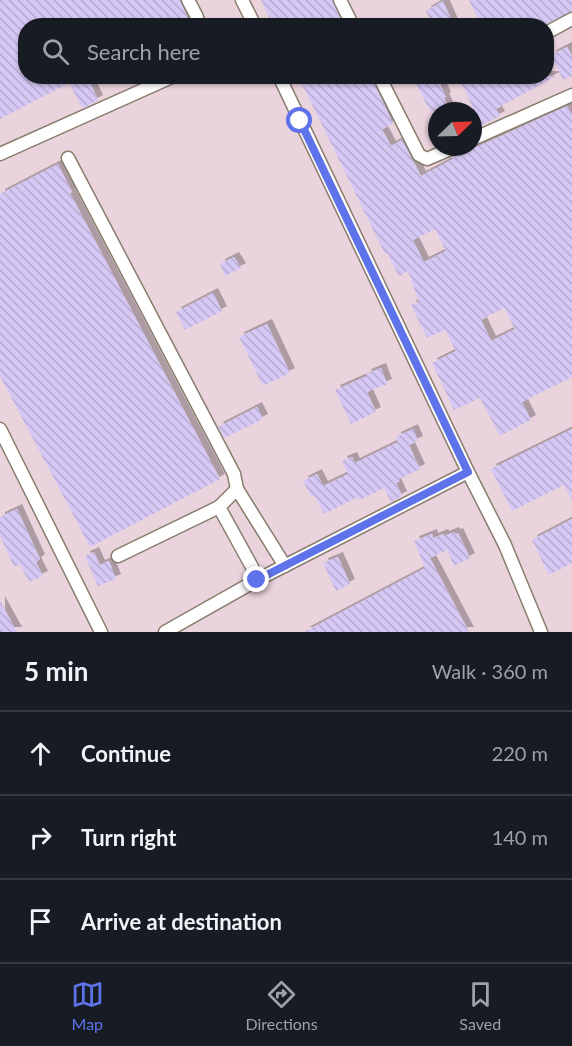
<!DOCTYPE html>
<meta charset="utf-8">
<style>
body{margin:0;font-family:Lato,sans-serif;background:#242831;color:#f1f3f6}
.compass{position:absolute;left:428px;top:102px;width:54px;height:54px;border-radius:50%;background:#171b24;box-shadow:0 2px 4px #0004;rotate:67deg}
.stop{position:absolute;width:18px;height:18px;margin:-14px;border:4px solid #5e72e9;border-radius:50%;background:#fff}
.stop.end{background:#5e72e9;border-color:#fff;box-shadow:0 2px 6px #0008}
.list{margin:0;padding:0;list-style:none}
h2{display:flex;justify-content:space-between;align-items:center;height:78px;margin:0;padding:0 24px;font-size:26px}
h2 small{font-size:20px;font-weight:400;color:#9ea1a6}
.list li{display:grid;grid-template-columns:39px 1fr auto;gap:18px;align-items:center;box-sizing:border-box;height:84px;padding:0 24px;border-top:2px solid #363941}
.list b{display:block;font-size:22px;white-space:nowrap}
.list em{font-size:20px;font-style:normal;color:#9ea1a6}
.icon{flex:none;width:33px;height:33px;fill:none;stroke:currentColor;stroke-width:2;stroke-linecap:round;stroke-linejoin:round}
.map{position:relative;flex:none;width:572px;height:632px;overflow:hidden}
.search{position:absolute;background:#171b24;box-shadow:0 2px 4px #0004;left:18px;right:18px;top:18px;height:66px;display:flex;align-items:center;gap:15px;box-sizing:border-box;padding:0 21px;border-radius:24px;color:#9ea1a6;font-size:22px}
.sheet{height:330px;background:#171b24}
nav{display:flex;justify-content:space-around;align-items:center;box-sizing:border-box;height:84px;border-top:2px solid #363941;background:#171b24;font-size:16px;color:#9ea1a6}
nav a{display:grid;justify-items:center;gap:3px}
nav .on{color:#5e72e9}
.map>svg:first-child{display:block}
</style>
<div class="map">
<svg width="572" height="632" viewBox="0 0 572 632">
<defs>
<pattern id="building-back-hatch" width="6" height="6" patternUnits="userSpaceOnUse" patternTransform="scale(1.5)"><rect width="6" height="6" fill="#d5c8f4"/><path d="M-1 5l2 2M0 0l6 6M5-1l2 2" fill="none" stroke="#b7acd1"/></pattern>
<filter id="shadow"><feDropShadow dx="5" dy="-5" stdDeviation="0" flood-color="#0004"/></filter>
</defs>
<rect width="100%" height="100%" fill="#efe3d0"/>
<!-- industrial -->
<path fill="#ebd3de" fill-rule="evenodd" d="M0,0h572v632h-572zM26,26h520v50h-520zM437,111h36v36h-36z"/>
<!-- building -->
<g fill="url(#building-back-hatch)" fill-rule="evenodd" filter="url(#shadow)">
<polygon points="0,0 180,0 191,26 26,26 26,76 87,76 98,100 83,108 82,106 81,106 69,83 0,119"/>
<polygon points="261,0 332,0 344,26 273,26"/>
<polygon points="469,0 572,0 572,11 543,26 482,26"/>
<polygon points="443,1 454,26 433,26 426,11"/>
<polygon points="567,47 572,56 572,76 563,80 551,55"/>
<path d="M298,76h73l22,48 -11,5 9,17 11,-6 19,36 32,-17 -1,-2 9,-5 2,-5h14l90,-41 5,9v262l-50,25 9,18 -31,16 -20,-38 -26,12 -22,-47 24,-12 -11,-21 -18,8 -16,-33 8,-3 -11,-31 -9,5 -12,-23 -2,1zM435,229l11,22 -22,11 -11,-22zM504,308l11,21 -24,12 -10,-21z"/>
<polygon points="427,76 436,76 446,97 444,98 450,111 430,111 415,82"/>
<polygon points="458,76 556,76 496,109 500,116 473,129 473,108"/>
<polygon points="58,164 72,192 70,193 220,479 90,547 0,376 0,194"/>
<polygon points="234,257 241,268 225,276 220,264"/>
<polygon points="213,293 222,311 185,330 176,312"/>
<polygon points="267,324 290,373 263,386 239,337"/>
<polygon points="381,368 387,384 367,392 376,412 351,424 335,390 367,376 366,374"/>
<polygon points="257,407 263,419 224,438 218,427"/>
<polygon points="413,429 418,441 409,445 420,469 399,479 400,481 396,483 402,496 391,502 384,488 360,500 358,497 324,514 314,495 311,496 303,481 317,474 323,486 348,474 342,461 352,457 355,463 398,442 396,437"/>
<polygon points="572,429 572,500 564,485 512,511 491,469"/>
<polygon points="17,509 40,559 36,562 43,576 29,582 20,564 14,567 0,536 0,517"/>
<polygon points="572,519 572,563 549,575 532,540"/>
<polygon points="454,532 455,534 458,533 470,558 454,566 447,550 430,558 469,632 304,632 425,568 414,541 432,534 433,538 443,534 444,536"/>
<polygon points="94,552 100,565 109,561 116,579 98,586 85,556"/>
<polygon points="338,557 350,584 336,591 323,563"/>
<polygon points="0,601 17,632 0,632"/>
</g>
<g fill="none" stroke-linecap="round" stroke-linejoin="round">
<defs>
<g id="minor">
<polyline points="188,0 196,15 200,26"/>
<polyline points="242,0 255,26"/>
<polyline points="340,0 353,26"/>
<polyline points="546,33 572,19"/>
<polyline points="279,76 468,472 505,545 541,632"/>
<polyline points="379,76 419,155 427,159 455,147"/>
<polyline points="473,139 572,95"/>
<polyline points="0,154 174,76"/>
<polyline points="68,158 234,474 237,489 219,507 252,567 257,580"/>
<polyline points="0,429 101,632"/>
<polyline points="237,489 285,566"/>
<polyline points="118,556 219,507"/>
<polyline points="165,632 257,580 468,472"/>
</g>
</defs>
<!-- minor casing -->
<use href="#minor" stroke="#877d6c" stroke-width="15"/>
<!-- minor -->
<use href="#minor" stroke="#fff" stroke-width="12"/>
</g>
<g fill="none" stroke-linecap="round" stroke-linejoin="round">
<!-- route -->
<polyline stroke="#5e72e9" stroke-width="8" points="257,580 468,472 300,121"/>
</g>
</svg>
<svg class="compass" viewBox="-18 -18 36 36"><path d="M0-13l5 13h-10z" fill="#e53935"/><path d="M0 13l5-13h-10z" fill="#9ea1a6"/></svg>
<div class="stop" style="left:300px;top:121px"></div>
<div class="stop end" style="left:257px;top:580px"></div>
<div class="search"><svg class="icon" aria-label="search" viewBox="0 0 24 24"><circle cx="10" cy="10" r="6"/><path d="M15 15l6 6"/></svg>Search here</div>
</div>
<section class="sheet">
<h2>5 min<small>Walk · 360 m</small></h2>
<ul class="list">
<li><svg class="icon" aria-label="ahead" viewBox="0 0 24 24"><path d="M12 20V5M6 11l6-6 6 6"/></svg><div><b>Continue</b></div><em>220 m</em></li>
<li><svg class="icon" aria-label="right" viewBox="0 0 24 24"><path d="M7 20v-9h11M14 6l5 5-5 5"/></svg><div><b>Turn right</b></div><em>140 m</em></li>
<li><svg class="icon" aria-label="arrive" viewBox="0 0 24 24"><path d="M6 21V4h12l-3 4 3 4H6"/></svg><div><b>Arrive at destination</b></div></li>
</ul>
</section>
<nav>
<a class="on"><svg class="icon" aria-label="map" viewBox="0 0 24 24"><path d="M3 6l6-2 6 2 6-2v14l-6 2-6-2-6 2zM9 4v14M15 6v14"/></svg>Map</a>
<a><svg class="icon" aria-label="directions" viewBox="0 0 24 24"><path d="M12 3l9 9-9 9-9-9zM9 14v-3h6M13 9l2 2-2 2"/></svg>Directions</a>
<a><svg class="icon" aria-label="saved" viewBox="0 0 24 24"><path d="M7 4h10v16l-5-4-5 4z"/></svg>Saved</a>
</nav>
